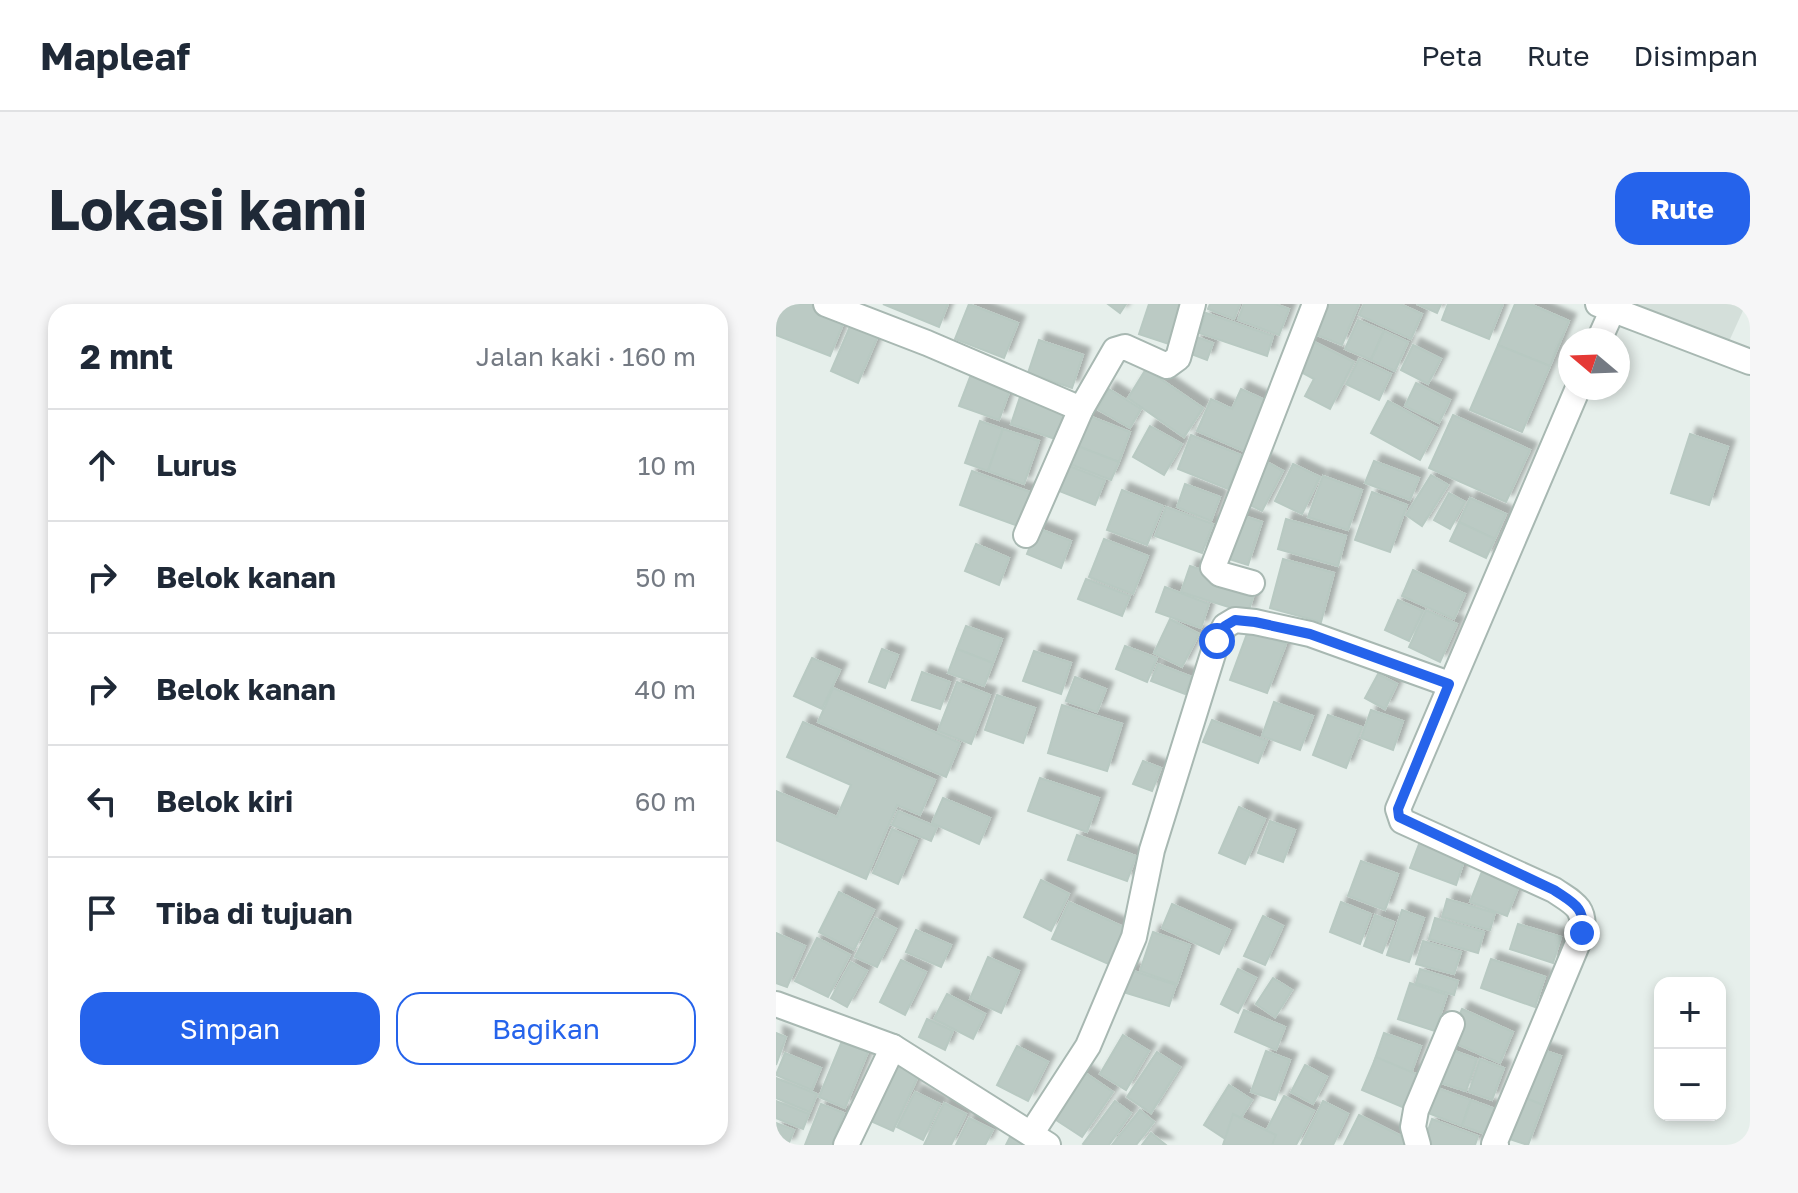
<!DOCTYPE html>
<html lang="id">
<meta charset="utf-8">
<style>
body{margin:0;font-family:"Golos Text",sans-serif;background:#f6f6f7;color:#1f2937}
.controls{position:absolute;right:24px;bottom:24px;display:grid;overflow:hidden;border-radius:16px;box-shadow:0 4px 12px #0003}
.controls button{width:72px;height:72px;display:grid;place-items:center;padding:0;border:0;border-bottom:2px solid #e0e1e3;background:#fff;color:#1f2937;font:40px sans-serif}
.compass{position:absolute;left:782px;top:24px;width:72px;height:72px;border-radius:50%;background:#fff;box-shadow:0 4px 12px #0003;rotate:289deg}
.stop{position:absolute;width:24px;height:24px;margin:-18px;border:6px solid #2563eb;border-radius:50%;background:#fff}
.stop.end{background:#2563eb;border-color:#fff;box-shadow:0 2px 8px #0008}
.list{margin:0;padding:0;list-style:none}
h2{display:flex;justify-content:space-between;align-items:center;height:104px;margin:0;padding:0 32px;font-size:34px}
h2 small{font-size:26px;font-weight:400;color:#747a83}
.list li{display:grid;grid-template-columns:52px 1fr auto;gap:24px;align-items:center;box-sizing:border-box;height:112px;padding:0 32px;border-top:2px solid #e0e1e3}
.list b{display:block;font-size:30px;white-space:nowrap}
.list em{font-size:26px;font-style:normal;color:#747a83}
.actions{display:flex;gap:16px;padding:24px 32px}
.actions a{flex:1;padding:18px 0;border:2px solid #2563eb;border-radius:24px;text-align:center;font-size:28px;color:#2563eb}
.actions .main{background:#2563eb;color:#fff}
.icon{flex:none;width:44px;height:44px;fill:none;stroke:currentColor;stroke-width:2;stroke-linecap:round;stroke-linejoin:round}
.map{position:relative;flex:none;width:974px;height:841px;overflow:hidden;border-radius:24px}
header{display:flex;align-items:center;gap:48px;box-sizing:border-box;height:112px;padding:0 40px;background:#fff;border-bottom:2px solid #e0e1e3}
header strong{font-size:38px}
nav{display:flex;gap:44px;margin-inline-start:auto;font-size:28px}
.intro{display:flex;align-items:center;justify-content:space-between;box-sizing:border-box;height:192px;padding:0 48px}
h1{margin:0;font-size:56px}
.button{padding:20px 36px;border-radius:24px;background:#2563eb;color:#fff;font-size:28px;font-weight:700}
main{display:flex;gap:48px;padding:0 48px}
aside{flex:1;background:#fff;border-radius:24px;box-shadow:0 4px 12px #0003}
.map>svg:first-child{display:block}
</style>
<header>
<strong>Mapleaf</strong>
<nav><a>Peta</a><a>Rute</a><a>Disimpan</a></nav>
</header>
<div class="intro"><h1>Lokasi kami</h1><a class="button">Rute</a></div>
<main>
<aside>
<h2>2 mnt<small>Jalan kaki · 160 m</small></h2>
<ul class="list">
<li><svg class="icon" aria-label="ahead" viewBox="0 0 24 24"><path d="M12 20V5M6 11l6-6 6 6"/></svg><div><b>Lurus</b></div><em>10 m</em></li>
<li><svg class="icon" aria-label="right" viewBox="0 0 24 24"><path d="M7 20v-9h11M14 6l5 5-5 5"/></svg><div><b>Belok kanan</b></div><em>50 m</em></li>
<li><svg class="icon" aria-label="right" viewBox="0 0 24 24"><path d="M7 20v-9h11M14 6l5 5-5 5"/></svg><div><b>Belok kanan</b></div><em>40 m</em></li>
<li><svg class="icon" aria-label="left" viewBox="0 0 24 24"><path d="M17 20v-9H6M10 6l-5 5 5 5"/></svg><div><b>Belok kiri</b></div><em>60 m</em></li>
<li><svg class="icon" aria-label="arrive" viewBox="0 0 24 24"><path d="M6 21V4h12l-3 4 3 4H6"/></svg><div><b>Tiba di tujuan</b></div></li>
</ul>
<div class="actions"><a class="main">Simpan</a><a>Bagikan</a></div>
</aside>
<div class="map">
<svg width="974" height="841" viewBox="0 0 974 841">
<defs>
<filter id="shadow"><feDropShadow dx="7" dy="-7" stdDeviation="2" flood-color="#0004"/></filter>
</defs>
<rect width="100%" height="100%" fill="#e6efeb"/>
<!-- built -->
<polygon fill="#d4dfda" points="827,0 970,0 950,44"/>
<!-- building -->
<g fill="#bbcac4" stroke="#b8c9c2" stroke-width="2" filter="url(#shadow)">
<polygon points="0,0 38,0 70,13 54,52 0,31"/>
<polygon points="107,0 172,0 163,23"/>
<polygon points="193,0 242,19 228,54 179,35"/>
<polygon points="332,0 350,0 344,9"/>
<polygon points="373,0 407,0 393,40 363,30"/>
<polygon points="434,0 464,0 458,15 432,5"/>
<polygon points="468,0 499,0 513,5 503,31 462,16"/>
<polygon points="548,0 583,0 566,41 536,29"/>
<polygon points="588,0 624,0 646,10 635,35 583,11"/>
<polygon points="641,0 665,0 661,9"/>
<polygon points="672,0 727,0 713,35 666,16"/>
<polygon points="739,0 754,0 793,17 774,62 722,41"/>
<polygon points="430,9 497,32 491,52 423,29"/>
<polygon points="582,16 608,27 595,56 569,45"/>
<polygon points="75,20 102,32 82,79 55,67"/>
<polygon points="608,27 632,38 619,67 595,56"/>
<polygon points="421,33 437,39 431,56 415,50"/>
<polygon points="263,36 307,51 296,84 252,69"/>
<polygon points="534,36 578,58 554,105 529,92 538,75 518,64"/>
<polygon points="637,41 665,55 652,80 625,66"/>
<polygon points="722,41 774,62 746,128 694,106"/>
<polygon points="583,55 615,70 603,96 570,80"/>
<polygon points="370,65 427,104 408,133 352,94"/>
<polygon points="196,68 235,83 223,116 183,102"/>
<polygon points="640,79 674,96 663,119 629,102"/>
<polygon points="333,85 365,105 354,124 321,105"/>
<polygon points="465,85 493,98 470,148 421,127 435,95 456,105"/>
<polygon points="245,90 292,106 282,136 235,120"/>
<polygon points="612,97 661,124 644,156 595,129"/>
<polygon points="308,110 354,128 343,158 296,140"/>
<polygon points="677,111 754,146 730,198 653,164"/>
<polygon points="204,117 227,125 212,167 189,159"/>
<polygon points="374,122 406,140 388,171 357,153"/>
<polygon points="227,125 263,137 248,180 212,167"/>
<polygon points="914,130 952,143 933,201 895,189"/>
<polygon points="415,131 465,151 452,185 402,165"/>
<polygon points="296,140 343,158 335,176 289,158"/>
<polygon points="487,156 507,167 486,207 466,197"/>
<polygon points="598,157 643,174 634,196 589,179"/>
<polygon points="283,158 329,176 319,201 273,183"/>
<polygon points="517,160 544,173 526,210 499,197"/>
<polygon points="196,167 257,189 245,223 184,201"/>
<polygon points="655,171 672,181 646,222 630,211"/>
<polygon points="547,172 586,186 572,226 532,213"/>
<polygon points="409,180 444,193 435,217 401,203"/>
<polygon points="346,186 387,202 371,241 331,226"/>
<polygon points="596,188 631,201 614,248 579,236"/>
<polygon points="673,189 689,198 674,225 658,216"/>
<polygon points="694,194 730,210 719,235 683,218"/>
<polygon points="390,203 437,220 426,249 379,232"/>
<polygon points="462,210 486,218 472,261 447,253"/>
<polygon points="510,215 570,232 562,262 502,245"/>
<polygon points="683,218 719,235 710,254 674,237"/>
<polygon points="261,224 295,237 285,264 251,250"/>
<polygon points="328,235 372,252 357,290 313,273"/>
<polygon points="200,240 233,254 223,281 189,267"/>
<polygon points="507,255 558,269 545,318 494,304"/>
<polygon points="414,262 480,284 472,309 405,288"/>
<polygon points="637,266 689,290 678,315 626,292"/>
<polygon points="310,275 354,292 346,312 302,295"/>
<polygon points="389,283 433,300 425,324 380,308"/>
<polygon points="622,296 647,307 633,337 609,326"/>
<polygon points="650,306 681,320 664,358 633,343"/>
<polygon points="394,315 423,330 406,363 378,349"/>
<polygon points="190,322 226,335 217,359 181,345"/>
<polygon points="472,327 510,340 491,389 454,376"/>
<polygon points="349,342 381,354 371,378 340,365"/>
<polygon points="106,345 122,351 109,384 93,378"/>
<polygon points="181,345 217,359 208,382 172,369"/>
<polygon points="258,347 295,359 285,390 247,377"/>
<polygon points="36,354 64,366 46,405 18,392"/>
<polygon points="382,360 416,373 409,390 375,377"/>
<polygon points="146,368 174,378 164,405 136,396"/>
<polygon points="602,370 621,380 609,405 589,394"/>
<polygon points="299,373 330,385 321,408 290,397"/>
<polygon points="181,378 214,391 195,440 162,427"/>
<polygon points="57,384 184,439 170,473 42,418"/>
<polygon points="221,391 259,404 247,439 209,426"/>
<polygon points="498,398 537,412 524,446 486,432"/>
<polygon points="286,401 346,420 331,467 272,449"/>
<polygon points="595,406 627,417 617,446 585,434"/>
<polygon points="552,411 586,423 570,464 537,451"/>
<polygon points="436,416 491,437 482,459 427,438"/>
<polygon points="27,418 159,476 144,511 121,501 90,575 0,536 0,487 61,513 75,481 11,453"/>
<polygon points="367,457 385,464 376,487 357,480"/>
<polygon points="264,474 323,494 311,528 252,507"/>
<polygon points="167,494 214,514 203,540 156,519"/>
<polygon points="463,503 489,515 469,560 443,549"/>
<polygon points="122,507 161,523 155,537 116,521"/>
<polygon points="494,517 519,526 507,558 482,549"/>
<polygon points="116,525 141,536 122,580 97,569"/>
<polygon points="301,531 360,552 351,577 292,556"/>
<polygon points="645,535 690,551 680,581 634,564"/>
<polygon points="585,557 622,570 609,606 572,592"/>
<polygon points="709,560 746,574 731,612 694,598"/>
<polygon points="265,576 293,590 275,627 248,613"/>
<polygon points="63,588 98,606 78,646 43,628"/>
<polygon points="671,595 719,609 714,626 666,613"/>
<polygon points="293,598 354,626 337,662 276,635"/>
<polygon points="565,598 595,610 584,640 554,628"/>
<polygon points="396,600 454,626 443,650 386,624"/>
<polygon points="626,606 648,614 633,658 611,651"/>
<polygon points="599,611 618,618 606,649 588,642"/>
<polygon points="487,612 507,622 489,661 468,652"/>
<polygon points="99,614 120,625 101,663 79,653"/>
<polygon points="659,614 708,628 702,649 653,635"/>
<polygon points="742,620 785,633 777,659 734,645"/>
<polygon points="140,626 175,641 165,663 130,648"/>
<polygon points="377,628 414,641 401,680 364,667"/>
<polygon points="0,629 29,642 11,683 0,679"/>
<polygon points="41,634 74,651 52,693 19,677"/>
<polygon points="647,637 685,648 678,670 640,660"/>
<polygon points="212,653 243,667 225,709 194,695"/>
<polygon points="715,655 769,673 759,703 705,684"/>
<polygon points="125,656 150,668 129,711 104,698"/>
<polygon points="75,658 91,667 71,703 55,694"/>
<polygon points="351,665 400,681 393,702 344,687"/>
<polygon points="462,665 480,674 462,709 445,700"/>
<polygon points="644,665 682,677 678,691 640,679"/>
<polygon points="497,674 516,686 499,713 480,700"/>
<polygon points="634,679 671,691 659,727 622,715"/>
<polygon points="171,690 209,710 197,735 158,715"/>
<polygon points="686,705 737,728 724,759 672,736"/>
<polygon points="468,706 509,723 500,746 459,728"/>
<polygon points="151,715 177,727 169,746 143,733"/>
<polygon points="0,729 10,733 0,761"/>
<polygon points="608,729 645,742 634,772 598,758"/>
<polygon points="347,731 373,747 350,786 324,770"/>
<polygon points="66,737 92,748 69,804 43,793"/>
<polygon points="241,742 272,758 252,797 221,781"/>
<polygon points="670,744 701,755 690,787 659,777"/>
<polygon points="764,745 785,752 767,801 744,792"/>
<polygon points="490,747 514,756 499,796 475,788"/>
<polygon points="381,748 404,763 375,809 351,793"/>
<polygon points="9,749 45,764 36,786 0,771"/>
<polygon points="117,750 146,764 117,827 88,814"/>
<polygon points="600,753 645,772 631,805 586,786"/>
<polygon points="704,755 728,764 716,796 693,788"/>
<polygon points="529,761 551,773 537,800 515,788"/>
<polygon points="305,766 337,788 306,833 274,812"/>
<polygon points="0,774 41,790 34,808 0,794"/>
<polygon points="453,781 476,796 451,836 428,821"/>
<polygon points="653,781 695,796 686,822 644,806"/>
<polygon points="139,788 164,800 147,836 121,823"/>
<polygon points="508,792 538,807 520,841 483,841"/>
<polygon points="744,792 767,801 752,841 727,833"/>
<polygon points="695,796 722,806 712,831 686,822"/>
<polygon points="0,797 33,810 27,825 0,814"/>
<polygon points="339,797 355,809 333,841 309,841 307,840"/>
<polygon points="547,797 572,810 557,841 525,841"/>
<polygon points="168,799 190,810 175,841 148,841"/>
<polygon points="45,800 68,809 56,841 29,841"/>
<polygon points="364,806 378,818 360,841 336,841"/>
<polygon points="457,810 500,831 496,841 447,841"/>
<polygon points="583,811 633,836 630,841 568,841"/>
<polygon points="193,814 217,826 209,841 180,841"/>
<polygon points="656,815 702,832 699,841 655,841 648,838"/>
<polygon points="0,819 18,826 12,841 0,841"/>
<polygon points="375,829 390,841 366,841"/>
<polygon points="235,831 255,841 230,841"/>
</g>
<g fill="none" stroke-linecap="round" stroke-linejoin="round">
<defs>
<g id="street">
<polyline points="50,0 151,39 305,105"/>
<polyline points="822,0 974,58"/>
<polyline points="823,36 837,5"/>
<polyline points="250,231 305,105 339,46 349,43 391,62 402,54 417,0"/>
<polyline points="476,279 444,270 437,263 539,0"/>
<polyline points="0,700 117,743 272,841"/>
<polyline points="255,830 312,742 358,633 376,546 441,337 449,322 459,316 479,318 534,330 673,380"/>
<polyline points="70,841 117,743"/>
<polyline points="642,841 637,823 640,806 676,720"/>
<path d="M720,841l-2,-1 88,-211c4,-26 -9,-30 -28,-43l-152,-69 -4,-12 180,-421"/>
</g>
</defs>
<!-- street casing -->
<use href="#street" stroke="#a8b8b2" stroke-width="28"/>
<!-- street -->
<use href="#street" stroke="#fff" stroke-width="24"/>
</g>
<g fill="none" stroke-linecap="round" stroke-linejoin="round">
<!-- route -->
<path stroke="#2563eb" stroke-width="10" d="M441,337l8,-15 10,-6 20,2 55,12 139,50 -51,125 1,8 155,73c19,13 32,17 28,43"/>
</g>
</svg>
<div class="controls">
<button>+</button>
<button>−</button>
</div>
<svg class="compass" viewBox="-18 -18 36 36"><path d="M0-13l5 13h-10z" fill="#e53935"/><path d="M0 13l5-13h-10z" fill="#747a83"/></svg>
<div class="stop" style="left:441px;top:337px"></div>
<div class="stop end" style="left:806px;top:629px"></div>
</div>
</main>
